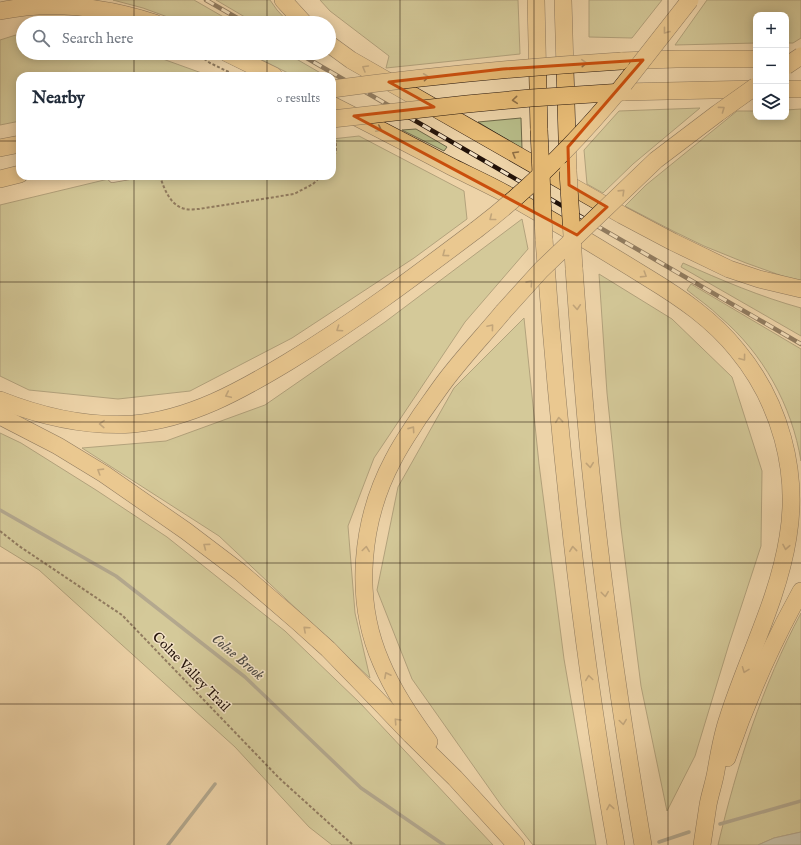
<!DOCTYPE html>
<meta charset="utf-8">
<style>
body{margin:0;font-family:"IM FELL English",serif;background:#f2f2f3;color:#1f2937}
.controls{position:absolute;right:12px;top:12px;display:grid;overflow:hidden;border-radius:8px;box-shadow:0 2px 10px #0003}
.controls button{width:36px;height:36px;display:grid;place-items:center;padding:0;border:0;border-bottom:1px solid #e0e1e3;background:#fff;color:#1f2937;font:20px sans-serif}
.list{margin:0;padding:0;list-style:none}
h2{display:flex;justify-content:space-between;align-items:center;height:52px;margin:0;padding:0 16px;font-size:17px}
h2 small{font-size:13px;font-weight:400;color:#747a83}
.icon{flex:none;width:22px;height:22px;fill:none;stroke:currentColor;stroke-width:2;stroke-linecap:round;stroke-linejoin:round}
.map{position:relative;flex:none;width:801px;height:845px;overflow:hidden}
.search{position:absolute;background:#fff;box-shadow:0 2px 10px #0003;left:16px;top:16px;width:320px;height:44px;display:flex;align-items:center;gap:10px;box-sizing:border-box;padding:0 14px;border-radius:22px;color:#747a83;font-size:15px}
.panel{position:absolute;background:#fff;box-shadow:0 2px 10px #0003;left:16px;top:72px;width:320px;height:108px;border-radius:12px}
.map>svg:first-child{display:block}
</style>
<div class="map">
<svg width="801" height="845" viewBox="0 0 801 845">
<rect width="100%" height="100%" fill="#edd3a8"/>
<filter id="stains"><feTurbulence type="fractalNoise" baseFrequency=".005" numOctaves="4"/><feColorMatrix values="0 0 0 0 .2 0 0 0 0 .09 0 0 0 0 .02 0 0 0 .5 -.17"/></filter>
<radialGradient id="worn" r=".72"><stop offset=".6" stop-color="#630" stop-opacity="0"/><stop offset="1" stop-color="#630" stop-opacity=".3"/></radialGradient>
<!-- green -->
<g fill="#b7bc88" stroke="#6c6748">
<polygon points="113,0 194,0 234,23 184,23 143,8"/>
<polygon points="216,0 270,0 277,10 289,23 255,23"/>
<polygon points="320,0 518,0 520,54 386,68 389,56 330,11"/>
<polygon points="589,0 662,0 632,38 589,37"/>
<polygon points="707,0 801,0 801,38 793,43 786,43 786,15 756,15 756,43 675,45"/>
<polygon points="19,34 23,35 23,53 144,53 160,58 210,76 20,76 20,121 0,125 0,40"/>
<polygon points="248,53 286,53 324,75 294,76"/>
<polygon points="700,108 633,164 603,193 587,184 584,150 619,111"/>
<polygon points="801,109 801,281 788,278 746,263 704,246 675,232 625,206 646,185 737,111 756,111 756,117 786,117 786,110"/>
<polygon points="521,118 522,149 478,122"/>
<polygon points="416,129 447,147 444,151 402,130"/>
<polygon points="359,136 464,191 467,219 414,258 292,338 190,391 118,399 29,390 0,376 0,205 121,176 332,176 332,139"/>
<polygon points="522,219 528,249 465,322 374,458 348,526 355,613 370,678 219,536 82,448 166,441 265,405 385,322"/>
<path d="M683,263c38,17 78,34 118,45v28l-120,-69z"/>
<polygon points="599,274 672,319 732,377 762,471 761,546 729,644 695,756 667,811 641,686 621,528 607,393"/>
<path d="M691,284l110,65v112c-9,-55 -38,-108 -81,-144 -10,-10 -22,-18 -33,-27z"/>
<polygon points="524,318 539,464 564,659 596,845 533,845 501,805 412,679 377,590 398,487 454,388"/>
<polygon points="0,433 21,443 96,490 167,537 285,631 360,703 493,845 332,845 309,827 235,747 39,570 0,546"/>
<path d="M801,613v219l-27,6 -16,7h-40c19,-80 44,-159 83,-232z"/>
</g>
<!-- water -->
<polygon fill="#a0b4b5" stroke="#6e7370" points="801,832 801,845 758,845 774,838"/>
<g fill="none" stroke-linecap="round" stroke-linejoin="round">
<!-- stream -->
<g stroke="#6e7370" stroke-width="3.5">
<polyline points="0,510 116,576 245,677 361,788 444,845"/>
<polyline points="720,824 801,801"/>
<polyline points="659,842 689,832"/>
<polyline points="168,845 215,784"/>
</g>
<defs>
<polyline id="lane" points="108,176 112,180 135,176"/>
<g id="highway">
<polyline points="283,0 304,23"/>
<polyline points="536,0 539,130"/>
<polyline points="563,0 568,171"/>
<path d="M0,11c52,-11 105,-4 155,12"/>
<polyline points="329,44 351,60 622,215 673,242 729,269 759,279 801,289"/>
<polyline points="227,53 274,76"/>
<polyline points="621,61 676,59 756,59"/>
<polyline points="786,89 801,89"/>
<polyline points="623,92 756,89"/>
<path d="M332,105c40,20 80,41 120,62 18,9 36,17 54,27 26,15 52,30 78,45 22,13 43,26 64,39 33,20 65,42 89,72 43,52 62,121 51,187 -10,63 -41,121 -60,181 -6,17 -9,35 -12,53 -2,12 -6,23 -8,34 -2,14 -4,27 -6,40"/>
<polyline points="0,148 20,144"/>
<polyline points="0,179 20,174"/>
<path d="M544,239c15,203 36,405 72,606"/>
<path d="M574,268c5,69 10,137 17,205 13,125 31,249 52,372"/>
<path d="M0,400c43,17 86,27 133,24 57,-5 107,-33 155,-62 66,-40 127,-86 188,-132"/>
<polyline points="0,416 58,446 104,474 186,531 240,572 298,622 328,649 362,684 411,735 455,778 516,845"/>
<path d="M429,742c-18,-25 -36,-51 -48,-80 -28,-64 -20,-142 12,-202 8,-16 18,-30 27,-44 8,-11 16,-23 25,-35 18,-24 39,-46 58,-69"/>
<path d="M727,758c20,-58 44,-113 74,-167"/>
</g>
</defs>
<!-- lane casing -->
<use href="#lane" stroke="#554231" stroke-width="6"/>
<!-- highway casing -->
<use href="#highway" stroke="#221209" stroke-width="18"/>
<!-- path -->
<g stroke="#221209" stroke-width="2" stroke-dasharray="3 2" stroke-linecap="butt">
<polyline points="196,53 210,63 237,76"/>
<path d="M332,134l2,2c3,11 3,15 -2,26"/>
<path d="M160,176c4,13 11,31 26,33 4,1 9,0 13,0l95,-15 19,-10 8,-8"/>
<polyline points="0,531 19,546 122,615 279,778 353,845"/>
</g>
<!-- lane -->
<use href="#lane" stroke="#f3e2c6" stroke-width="4.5"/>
<!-- highway -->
<use href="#highway" stroke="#e6ba74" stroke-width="17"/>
<defs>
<g id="rail">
<polyline points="206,0 246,23"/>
<polyline points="298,53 801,344"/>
</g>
</defs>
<!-- rail casing -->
<use href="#rail" stroke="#221209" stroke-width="4.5"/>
<!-- rail -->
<use href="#rail" stroke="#f3e2c6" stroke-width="3" stroke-dasharray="9" stroke-linecap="butt"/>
<defs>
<g id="highway-bridge">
<polyline points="786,66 801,56"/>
<path d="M332,89c96,-13 193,-22 289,-28"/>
<polyline points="332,119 467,104 531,98 623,92"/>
<polyline points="539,130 544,239"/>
<polyline points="568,171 574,268"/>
<path d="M476,230c54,-41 102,-90 145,-142 23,-29 46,-59 69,-88"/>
<polyline points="503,312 541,270 656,160 718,113 756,86"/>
</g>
</defs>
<!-- highway-bridge casing -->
<use href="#highway-bridge" stroke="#221209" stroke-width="18" stroke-linecap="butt"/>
<!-- highway-bridge -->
<use href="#highway-bridge" stroke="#e6ba74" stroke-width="17"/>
</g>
<!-- one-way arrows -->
<defs><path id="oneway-chevron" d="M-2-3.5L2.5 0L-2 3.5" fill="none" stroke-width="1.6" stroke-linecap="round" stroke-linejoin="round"/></defs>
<g stroke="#8e6e44">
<use href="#oneway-chevron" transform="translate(666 31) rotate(128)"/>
<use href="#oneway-chevron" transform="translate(584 63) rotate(-4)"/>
<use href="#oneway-chevron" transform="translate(365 68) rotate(-150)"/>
<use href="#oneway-chevron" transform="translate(426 77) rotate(-7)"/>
<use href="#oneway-chevron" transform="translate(515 100) rotate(175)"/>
<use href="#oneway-chevron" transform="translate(722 109) rotate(-36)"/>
<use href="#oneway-chevron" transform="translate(379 129) rotate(27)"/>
<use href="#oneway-chevron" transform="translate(515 154) rotate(-150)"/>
<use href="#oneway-chevron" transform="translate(622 192) rotate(-44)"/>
<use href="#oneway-chevron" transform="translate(492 218) rotate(142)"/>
<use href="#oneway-chevron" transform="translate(445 254) rotate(143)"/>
<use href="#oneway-chevron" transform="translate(644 275) rotate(32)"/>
<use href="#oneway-chevron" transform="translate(530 283) rotate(-48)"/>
<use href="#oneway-chevron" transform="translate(577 307) rotate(86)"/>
<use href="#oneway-chevron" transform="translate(491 327) rotate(-50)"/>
<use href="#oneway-chevron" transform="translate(339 329) rotate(146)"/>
<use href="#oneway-chevron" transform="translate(743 358) rotate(53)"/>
<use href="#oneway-chevron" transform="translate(228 395) rotate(155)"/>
<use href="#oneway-chevron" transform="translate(559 420) rotate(-96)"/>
<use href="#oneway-chevron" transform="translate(102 424) rotate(-178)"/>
<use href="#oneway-chevron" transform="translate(412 429) rotate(-55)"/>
<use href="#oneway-chevron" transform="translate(590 465) rotate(84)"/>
<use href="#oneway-chevron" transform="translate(100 471) rotate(-148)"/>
<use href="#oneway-chevron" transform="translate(206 546) rotate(-143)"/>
<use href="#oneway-chevron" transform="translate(786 547) rotate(100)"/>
<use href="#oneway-chevron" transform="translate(366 549) rotate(-82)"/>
<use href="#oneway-chevron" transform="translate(573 549) rotate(-96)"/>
<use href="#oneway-chevron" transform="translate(605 594) rotate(83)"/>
<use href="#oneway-chevron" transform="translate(306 629) rotate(-138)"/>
<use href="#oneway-chevron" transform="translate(745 670) rotate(111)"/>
<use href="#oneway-chevron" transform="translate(387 675) rotate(-117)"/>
<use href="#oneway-chevron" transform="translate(589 678) rotate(-98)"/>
<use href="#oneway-chevron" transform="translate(397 721) rotate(-133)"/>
<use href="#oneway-chevron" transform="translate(623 722) rotate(82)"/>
<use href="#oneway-chevron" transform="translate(610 807) rotate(-100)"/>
</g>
<!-- marked area -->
<path d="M0 0H801V845H0ZM643,60l-75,87 1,38 38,22 -30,28 -223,-119 80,-9 -45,-25 114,-13z" fill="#edd3a8" fill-opacity=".55" fill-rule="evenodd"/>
<path fill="none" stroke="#ca4e0c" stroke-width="3" stroke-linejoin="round" d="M643,60l-75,87 1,38 38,22 -30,28 -223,-119 80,-9 -45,-25 114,-13z"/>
<!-- grid -->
<path fill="none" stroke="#221209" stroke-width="1" stroke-opacity="0.55" d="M134,0v23M267,0v23M400,0v845M534,0v845M668,0v845M134,53v23M267,53v23M0,141h20M332,141h469M134,176v669M267,176v669M0,282h801M0,422h801M0,563h801M0,704h801"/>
<g text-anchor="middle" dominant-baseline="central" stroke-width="3" stroke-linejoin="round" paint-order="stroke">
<!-- street labels -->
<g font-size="14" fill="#221209" stroke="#f3e2c6">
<text transform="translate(191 672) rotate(46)">Colne Valley Trail</text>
</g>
<!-- water labels -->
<g font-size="15" font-style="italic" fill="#4e4b45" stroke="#f3e2c6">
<text transform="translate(238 657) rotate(40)">Colne Brook</text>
</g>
</g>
<rect width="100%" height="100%" filter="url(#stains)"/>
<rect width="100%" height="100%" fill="url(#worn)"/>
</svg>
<div class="controls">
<button>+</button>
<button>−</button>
<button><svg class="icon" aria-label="layers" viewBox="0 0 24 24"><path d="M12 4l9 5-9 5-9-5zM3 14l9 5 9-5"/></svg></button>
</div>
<div class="search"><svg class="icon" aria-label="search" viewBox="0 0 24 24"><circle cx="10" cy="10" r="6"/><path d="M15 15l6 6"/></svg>Search here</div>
<section class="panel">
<h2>Nearby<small>0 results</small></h2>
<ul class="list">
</ul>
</section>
</div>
